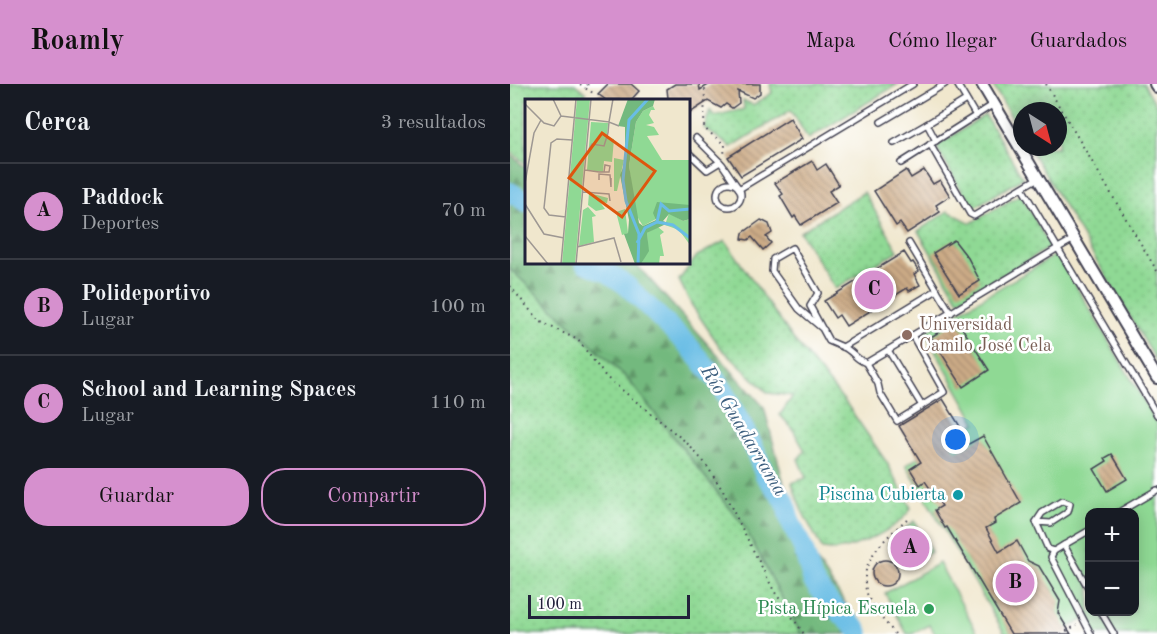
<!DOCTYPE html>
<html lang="es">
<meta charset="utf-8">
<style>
body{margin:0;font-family:"Old Standard TT",serif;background:#20242c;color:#f1f3f6}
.controls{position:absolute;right:18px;bottom:18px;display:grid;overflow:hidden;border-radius:12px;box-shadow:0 3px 15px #0003}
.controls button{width:54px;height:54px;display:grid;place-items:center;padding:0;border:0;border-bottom:2px solid #363941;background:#171b24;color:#f1f3f6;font:30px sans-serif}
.compass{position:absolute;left:503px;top:18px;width:54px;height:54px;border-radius:50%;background:#171b24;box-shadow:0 3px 15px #0003;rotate:144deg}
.scale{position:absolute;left:18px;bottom:15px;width:162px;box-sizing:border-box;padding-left:6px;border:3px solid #22223b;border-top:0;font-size:16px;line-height:21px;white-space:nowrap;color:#22223b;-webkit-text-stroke:4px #fff;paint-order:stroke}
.you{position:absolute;left:446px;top:356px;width:21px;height:21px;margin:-15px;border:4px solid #fff;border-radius:50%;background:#1a73e8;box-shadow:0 0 0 9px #1a73e833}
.badge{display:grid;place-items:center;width:39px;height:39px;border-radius:50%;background:#d690ce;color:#111;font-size:20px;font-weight:700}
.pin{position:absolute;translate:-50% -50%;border:3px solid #fff;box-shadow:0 2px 6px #0006}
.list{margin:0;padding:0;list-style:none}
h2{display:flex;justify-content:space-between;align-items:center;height:78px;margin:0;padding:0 24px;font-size:26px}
h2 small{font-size:20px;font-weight:400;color:#9ea1a6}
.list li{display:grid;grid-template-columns:39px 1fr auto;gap:18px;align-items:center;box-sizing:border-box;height:96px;padding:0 24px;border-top:2px solid #363941}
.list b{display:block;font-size:22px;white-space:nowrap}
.list p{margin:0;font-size:20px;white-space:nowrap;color:#9ea1a6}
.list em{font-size:20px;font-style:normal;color:#9ea1a6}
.actions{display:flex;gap:12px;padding:18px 24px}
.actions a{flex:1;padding:14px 0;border:2px solid #d690ce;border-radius:24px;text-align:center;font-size:21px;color:#d690ce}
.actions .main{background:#d690ce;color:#111}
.map{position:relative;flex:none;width:647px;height:550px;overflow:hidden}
header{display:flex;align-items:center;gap:36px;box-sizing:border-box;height:84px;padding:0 30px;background:#d690ce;color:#111}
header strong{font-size:28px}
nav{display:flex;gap:33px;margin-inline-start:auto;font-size:21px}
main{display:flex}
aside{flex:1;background:#171b24}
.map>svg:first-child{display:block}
</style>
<header>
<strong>Roamly</strong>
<nav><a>Mapa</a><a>Cómo llegar</a><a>Guardados</a></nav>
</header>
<main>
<aside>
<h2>Cerca<small>3 resultados</small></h2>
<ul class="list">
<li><span class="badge">A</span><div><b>Paddock</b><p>Deportes</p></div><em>70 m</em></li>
<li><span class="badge">B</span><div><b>Polideportivo</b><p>Lugar</p></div><em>100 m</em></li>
<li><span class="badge">C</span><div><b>School and Learning Spaces</b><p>Lugar</p></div><em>110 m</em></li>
</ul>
<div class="actions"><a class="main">Guardar</a><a>Compartir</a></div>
</aside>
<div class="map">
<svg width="647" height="550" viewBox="0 0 647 550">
<defs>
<pattern id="grass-dots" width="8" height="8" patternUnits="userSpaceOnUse" patternTransform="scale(1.5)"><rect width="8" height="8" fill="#8fd994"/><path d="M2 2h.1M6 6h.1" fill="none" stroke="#7bba80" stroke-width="1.8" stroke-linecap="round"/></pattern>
<pattern id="forest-firs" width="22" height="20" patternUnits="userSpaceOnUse" patternTransform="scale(1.5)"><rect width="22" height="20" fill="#73b97e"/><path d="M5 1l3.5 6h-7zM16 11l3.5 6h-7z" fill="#5e9668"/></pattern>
<pattern id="building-back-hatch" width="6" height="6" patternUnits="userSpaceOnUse" patternTransform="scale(1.5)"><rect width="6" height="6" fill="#ccab86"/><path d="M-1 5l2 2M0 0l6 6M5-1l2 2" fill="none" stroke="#a58b6f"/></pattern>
</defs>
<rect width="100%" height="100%" fill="#fff"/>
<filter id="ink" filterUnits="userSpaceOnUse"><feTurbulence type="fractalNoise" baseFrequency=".0167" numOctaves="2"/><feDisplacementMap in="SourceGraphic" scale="12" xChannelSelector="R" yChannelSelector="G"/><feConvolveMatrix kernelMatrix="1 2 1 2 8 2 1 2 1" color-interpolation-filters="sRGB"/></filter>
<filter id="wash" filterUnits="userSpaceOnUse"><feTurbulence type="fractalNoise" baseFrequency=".008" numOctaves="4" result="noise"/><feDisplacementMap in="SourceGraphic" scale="24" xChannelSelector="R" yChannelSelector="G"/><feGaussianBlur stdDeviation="1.35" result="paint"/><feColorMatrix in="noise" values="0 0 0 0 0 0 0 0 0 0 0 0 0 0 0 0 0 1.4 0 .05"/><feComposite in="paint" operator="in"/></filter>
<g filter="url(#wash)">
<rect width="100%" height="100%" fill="#f0e7cd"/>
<!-- grass -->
<g fill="url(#grass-dots)" stroke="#587e68" stroke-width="1.5">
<polygon points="0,0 65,0 76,9 70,16 16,16 16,80 0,67"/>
<polygon points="260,0 388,0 298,55 281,26 221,63 194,44 200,26 204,32 234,25 233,16 243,21 262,9"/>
<polygon points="482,0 634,0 647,22 647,278 519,63 548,63 548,27 512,27 512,51"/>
<polygon points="475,31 513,94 465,123 461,123 428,66 428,61"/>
<polygon points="354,108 388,167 325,205 290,148"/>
<polygon points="511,110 540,163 449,217 408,147 438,127 461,139"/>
<path d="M215,157l69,99 52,63 41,60 24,45c-11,20 -53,39 -75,42 -4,1 -10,-1 -14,-1l-21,-40 -9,-26 14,-5 -8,-19 7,-8 -13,-23 -12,-13 13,-19 -25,-3 -48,-46 -29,-43 -12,-24 18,-24z"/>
<polygon points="0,185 116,293 234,442 291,550 0,550"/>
</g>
<!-- forest -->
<polygon fill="url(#forest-firs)" stroke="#4a6e5c" stroke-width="1.5" points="0,70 16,84 16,178 125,179 254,323 286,446 356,550 291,550 234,442 116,293 0,185"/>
<!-- pitch -->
<g fill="#8fd994" stroke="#587e68" stroke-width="1.5" fill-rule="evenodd">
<path d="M547,170l100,169v211h-62l-9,-16 -28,16h-53l-99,-169 70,-42 -51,-91zM580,428h44v100h-44z"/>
<polygon points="404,437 421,468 393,483 378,460"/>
<polygon points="429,479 468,550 425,550 420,541 402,550 397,550 375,509"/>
</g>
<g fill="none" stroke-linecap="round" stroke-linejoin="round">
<!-- river -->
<g stroke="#69bde5" stroke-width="20">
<polyline points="0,108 16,118"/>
<polyline points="74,178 97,188 116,201 179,262 209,299 243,362 255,391 275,417 280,437 293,464 303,497 321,520 348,546 349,550"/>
</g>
</g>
<g id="blocks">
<!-- building -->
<g fill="url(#building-back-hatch)">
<polygon points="98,0 121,0 129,7 121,16 96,16 88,10"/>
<polygon points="165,0 189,0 190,6 200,0 250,0 250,9 243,14 228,7 229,19 222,24 216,20 211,24 198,17 178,30 178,16 161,16 158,14 157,5"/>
<polygon points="280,34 292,55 231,92 218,73"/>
<polygon points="302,77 307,86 316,80 329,101 319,107 327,119 291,141 285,132 283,134 270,112 273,110 265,99"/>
<polygon points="396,86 401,94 414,86 423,100 430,96 440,112 426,121 430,128 397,149 390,139 386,142 364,107"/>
<polygon points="251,136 259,140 262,149 256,153 261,159 253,166 242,153 238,156 232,155 233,149"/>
<polygon points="444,156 458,174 470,197 449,210 423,169"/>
<polygon points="394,168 401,179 403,178 409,187 404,190 410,201 399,207 397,204 336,242 329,231 325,234 314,217"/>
<polygon points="447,236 479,286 453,303 421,253"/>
<polygon points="433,315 451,344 438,352 446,367 473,352 511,419 484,435 485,439 476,444 489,468 507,457 518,477 529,482 550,517 548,529 561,550 501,550 437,443 435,444 425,426 432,422 415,397 410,401 400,385 411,378 389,342"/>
<polygon points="602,370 617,395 597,407 584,385 597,377 595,374"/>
<circle cx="375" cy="489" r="13"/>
</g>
</g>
</g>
<g filter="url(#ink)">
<use href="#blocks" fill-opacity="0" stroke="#414051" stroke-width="1.5"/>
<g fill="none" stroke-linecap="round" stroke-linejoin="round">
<defs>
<g id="service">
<polyline points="447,0 466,32"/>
<polyline points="371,38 435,0"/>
<polyline points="186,54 212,80 229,105 403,0"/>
<polyline points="426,57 417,40 456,16"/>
<polyline points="384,59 417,40"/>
<polyline points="420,60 460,130 464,132 528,94"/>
<polyline points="179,69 197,86 210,78"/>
<polyline points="391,79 484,20"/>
<circle cx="219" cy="111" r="12"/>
<polyline points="512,104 647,331"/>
<polyline points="427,206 441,229"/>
<polyline points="314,246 289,225 262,187 263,175 282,164 308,209 300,222 319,257 333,263 427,206 399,159"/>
<polyline points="402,251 434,308 387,337 370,309 368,300 356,279 378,266 548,164 564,155"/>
<path d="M333,263c10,4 12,12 23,16"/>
<polyline points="378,266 412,322"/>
<polyline points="609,428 647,406"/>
<polyline points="526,438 532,429 552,417 560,420 558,428 541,439 526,438 538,465 544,467 554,461"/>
<polyline points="580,446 554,461 580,507"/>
<polyline points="544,467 541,473 581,550"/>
<polyline points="591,528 604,550"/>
</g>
<g id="minor">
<polyline points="472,0 647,294"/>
<polyline points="645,0 647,3"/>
</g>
</defs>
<!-- service casing -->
<use href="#service" stroke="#414051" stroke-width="8"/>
<!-- minor casing -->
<use href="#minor" stroke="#414051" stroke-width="14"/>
<!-- path -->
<g stroke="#414051" stroke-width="2" stroke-dasharray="1.5 4.5" stroke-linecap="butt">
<polyline points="70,0 75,4"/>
<polyline points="78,0 75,4 83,9"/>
<polyline points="193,0 195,2 194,44 215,61 214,71"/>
<polyline points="536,0 647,187"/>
<polyline points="0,202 29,237 68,256 96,293 176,358 195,379 213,407 264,507 294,550"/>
<path d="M385,550c-8,-11 -19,-20 -25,-33 -18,-38 15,-61 39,-84"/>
<polyline points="551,550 567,541"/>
</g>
<!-- service -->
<use href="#service" stroke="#fff" stroke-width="5"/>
<!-- minor -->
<use href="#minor" stroke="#fff" stroke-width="10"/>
</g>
</g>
<!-- markers -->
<circle fill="#8d6e63" stroke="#fff" stroke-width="2" cx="397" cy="251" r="6"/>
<circle fill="#0f9aa8" stroke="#fff" stroke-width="2" cx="448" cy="411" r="6"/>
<circle fill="#2e9e5b" stroke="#fff" stroke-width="2" cx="419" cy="525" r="6"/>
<g text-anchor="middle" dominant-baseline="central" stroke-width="5" stroke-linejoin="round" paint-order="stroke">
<!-- education labels -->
<g font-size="18" fill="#785e54" stroke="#fff" text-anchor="start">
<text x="409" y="241">Universidad<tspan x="409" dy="21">Camilo José Cela</tspan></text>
</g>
<!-- culture labels -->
<g font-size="18" fill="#0d838f" stroke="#fff" text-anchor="end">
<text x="436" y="411">Piscina Cubierta</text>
</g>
<!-- leisure labels -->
<g font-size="18" fill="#27864d" stroke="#fff" text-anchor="end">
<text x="407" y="525">Pista Hípica Escuela</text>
</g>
<!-- water labels -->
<g font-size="20" font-style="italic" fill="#3e607f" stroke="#fff">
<text transform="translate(233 347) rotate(59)">Río Guadarrama</text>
</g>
</g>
<!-- overview -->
<g transform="translate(15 15)">
<rect width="165" height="165" fill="#f0e7cd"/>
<path d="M52,0h13l-15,165h-13zM128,7l2,4h-4l-2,5 5,8 -8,2 8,2 5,8 -12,1 15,24h28v45h-8l-39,21 -8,-13 -6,-47 7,-44 7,-11zM89,59l10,2 -7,31h-3zM64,94l19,5 -1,5 -7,-1 5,7 -9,2 -8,-6zM63,108l8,9 -4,1 2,25 -15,4 4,-36zM100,110l3,24 -6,2 -6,-23zM144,114l14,8 7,-2v26l-11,-15 -14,-5zM133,128l6,5 -4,3 4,21h-4l-1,8h-18l7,-13 -1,-18z" fill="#8fd994"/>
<path d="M103,0h27l-2,7 -10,5 -7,11 -7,44 10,57 4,3 13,-6 -3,-7 4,-11 33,3v14l-7,2 -14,-7 -6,7 5,2 -21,10 2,18 -8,13h-6l-11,-30 4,-1 1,-13 -9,-45 5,-12v-36l-7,-1z" fill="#73b97e"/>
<path d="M66,23l17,1 -1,15 7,1 -2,23 -8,-1 -1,11 -16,-2z" fill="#8fd994"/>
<path fill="none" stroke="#69bde5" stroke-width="3" d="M132,123l16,3 17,13M112,144l8,-15 12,-6 4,-18 8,7 21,-2M113,165l1,-30 -13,-33 -3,-21 6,-60 19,-21"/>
<path fill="none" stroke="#9e9893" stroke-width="1.5" d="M0,5l19,19 10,3 7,-10 -8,-17M36,17l48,6 4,-23M83,34l1,-11 10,4M64,50l3,-5 12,2 4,-13M60,71l14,2h10l1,-6 -5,-1 -1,7M74,81v-6l11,1 1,12v-9M0,84l9,-50 7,-13M58,93l26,2 1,7M0,105l19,30 20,4M41,118l-17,-2 -5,-7 7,-65 6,-4 15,1M0,137l23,28M52,148l37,-9 7,24M36,165l15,-165M51,165l15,-165"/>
<path fill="#de560e" fill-opacity="0.15" stroke="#de560e" stroke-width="3" d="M77,34l53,38 -33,46 -53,-39z"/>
<rect width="165" height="165" fill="none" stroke="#22223b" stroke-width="3"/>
</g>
</svg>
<div class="controls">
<button>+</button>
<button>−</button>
</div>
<svg class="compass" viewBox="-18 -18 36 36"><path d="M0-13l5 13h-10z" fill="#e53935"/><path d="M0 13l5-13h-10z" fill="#9ea1a6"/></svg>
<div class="scale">100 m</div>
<div class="you"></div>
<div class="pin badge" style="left:400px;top:464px">A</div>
<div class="pin badge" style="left:505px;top:499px">B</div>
<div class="pin badge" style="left:364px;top:206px">C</div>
</div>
</main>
